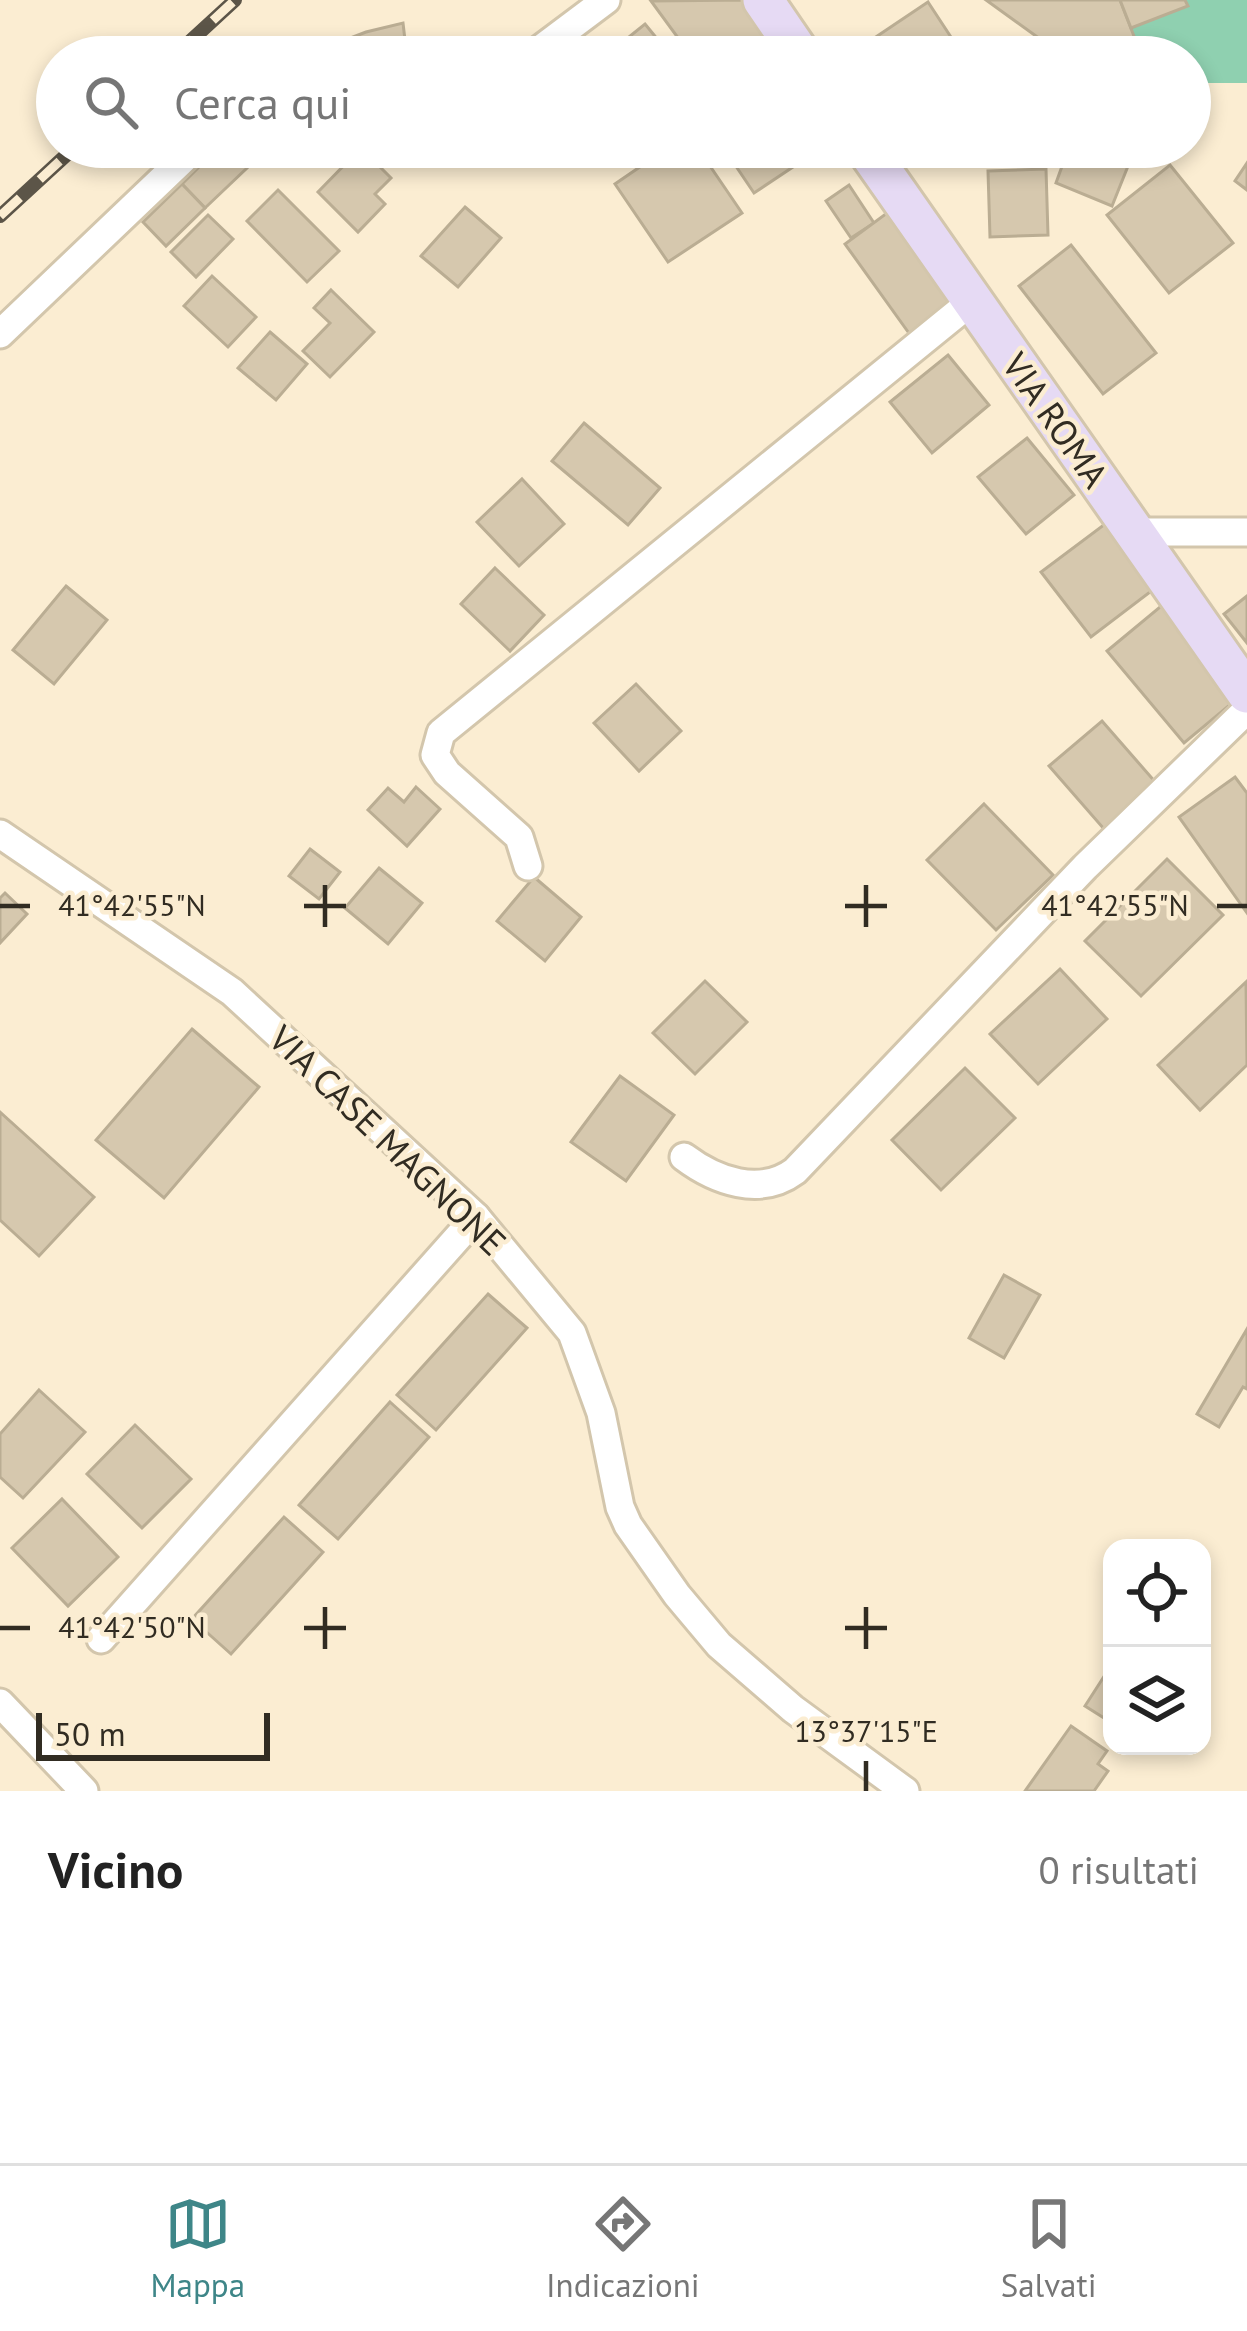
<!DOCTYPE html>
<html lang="it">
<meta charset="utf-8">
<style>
body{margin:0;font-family:"PT Sans",sans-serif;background:#f2f2f2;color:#222}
.controls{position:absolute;right:36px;bottom:36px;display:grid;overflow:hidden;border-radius:24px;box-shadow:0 6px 18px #0003}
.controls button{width:108px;height:108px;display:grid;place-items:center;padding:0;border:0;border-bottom:3px solid #e0e0e0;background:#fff;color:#222;font:60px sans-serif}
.scale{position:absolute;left:36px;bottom:30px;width:234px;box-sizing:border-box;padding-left:12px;border:6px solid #312c22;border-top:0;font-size:33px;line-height:42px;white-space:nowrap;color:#312c22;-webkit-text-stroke:9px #fbedd2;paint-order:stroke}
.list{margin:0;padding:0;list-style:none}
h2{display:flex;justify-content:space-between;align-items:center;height:156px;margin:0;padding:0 48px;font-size:51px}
h2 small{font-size:39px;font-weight:400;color:#767676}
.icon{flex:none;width:66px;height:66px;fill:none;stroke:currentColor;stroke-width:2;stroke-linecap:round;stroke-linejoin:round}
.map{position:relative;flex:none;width:1247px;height:1791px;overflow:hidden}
.search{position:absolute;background:#fff;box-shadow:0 6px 18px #0003;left:36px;right:36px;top:36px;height:132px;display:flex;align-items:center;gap:30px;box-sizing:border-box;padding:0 42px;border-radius:66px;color:#767676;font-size:45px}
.sheet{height:372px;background:#fff}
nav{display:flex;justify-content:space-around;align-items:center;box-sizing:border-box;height:168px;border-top:3px solid #e0e0e0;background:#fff;font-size:33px;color:#767676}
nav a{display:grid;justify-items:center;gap:6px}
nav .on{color:#3e8688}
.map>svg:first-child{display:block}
</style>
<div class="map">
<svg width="1247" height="1791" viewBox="0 0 1247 1791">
<rect width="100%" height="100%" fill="#fbedd2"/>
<!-- pitch -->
<polygon fill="#8fd0b0" points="986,0 1247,0 1247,83 1190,83 1190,57 1065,57"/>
<!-- building -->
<g fill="#d6c8ae" stroke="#baad93" stroke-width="3">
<polygon points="749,0 777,37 750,57 692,57 651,1"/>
<polygon points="986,0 1120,0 1142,57 1065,57"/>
<polygon points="1120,0 1185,0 1188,6 1131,28"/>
<polygon points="928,2 964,57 846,57"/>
<polygon points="403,23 407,57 301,57 366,32"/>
<polygon points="645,24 672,57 604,57"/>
<polygon points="219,147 225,147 247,168 205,208 182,184"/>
<polygon points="669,147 697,147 742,213 668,262 615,184"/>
<polygon points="723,147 823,147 754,193"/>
<polygon points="984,147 1021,147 999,165"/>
<polygon points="1069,147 1110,147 1132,156 1112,206 1056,183"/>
<polygon points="361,148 391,178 375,194 385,204 358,232 318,192"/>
<polygon points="1247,163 1247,190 1235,181"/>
<polygon points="1170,165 1233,243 1169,293 1107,215"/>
<polygon points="1046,169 1048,235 990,237 988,171"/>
<polygon points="182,184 205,208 166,246 143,222"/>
<polygon points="849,185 874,223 851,238 826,201"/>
<polygon points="278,190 339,251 307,282 247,221"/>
<polygon points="465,207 501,238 458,287 421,256"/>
<polygon points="887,213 953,307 911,336 845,244"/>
<polygon points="208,215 233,239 196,277 171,252"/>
<polygon points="1071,245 1156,353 1103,394 1019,286"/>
<polygon points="212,276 256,317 228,347 184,306"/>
<polygon points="331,290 374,332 330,377 303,351 330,323 314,308"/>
<polygon points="270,332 307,364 276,400 238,368"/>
<polygon points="948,355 989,405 932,453 890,402"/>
<polygon points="584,423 660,488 628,525 552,461"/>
<polygon points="1027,438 1074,495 1026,534 978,477"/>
<polygon points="522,479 564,524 519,566 477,522"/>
<polygon points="1105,524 1154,589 1091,637 1041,572"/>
<polygon points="495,568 544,615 510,651 461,604"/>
<polygon points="66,586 107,620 54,684 13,650"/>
<polygon points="1247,596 1247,643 1224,614"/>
<polygon points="1166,602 1243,694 1184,743 1107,651"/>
<polygon points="636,684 681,731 639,771 594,723"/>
<polygon points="1102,721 1157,784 1104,829 1049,766"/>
<polygon points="1235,777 1247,793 1247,913 1179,817"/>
<polygon points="416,787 440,809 407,846 368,810 388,788 404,802"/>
<polygon points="984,804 1053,875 996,930 927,860"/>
<polygon points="310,849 340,872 319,899 289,876"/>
<polygon points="1167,859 1223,915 1141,996 1085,941"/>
<polygon points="379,868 422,903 388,944 345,908"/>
<polygon points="534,877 581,917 545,961 497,921"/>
<polygon points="5,893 27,914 0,943 0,898"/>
<polygon points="1060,969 1107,1019 1038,1084 990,1034"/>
<polygon points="705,981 747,1022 695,1074 653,1033"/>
<polygon points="1246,982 1247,1065 1200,1110 1158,1065"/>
<polygon points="192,1029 259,1087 164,1198 96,1140"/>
<polygon points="965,1068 1015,1118 941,1190 892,1140"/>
<polygon points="620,1076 674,1115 626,1181 571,1142"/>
<polygon points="0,1112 94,1197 39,1256 0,1220"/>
<polygon points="1004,1275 1040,1295 1004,1358 969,1338"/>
<polygon points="488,1294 527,1328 436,1430 397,1395"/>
<polygon points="1247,1329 1247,1389 1243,1387 1219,1427 1197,1414"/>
<polygon points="39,1390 85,1432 23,1498 0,1477 0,1434"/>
<polygon points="390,1402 429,1437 338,1539 299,1505"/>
<polygon points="135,1425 191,1479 142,1528 87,1474"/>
<polygon points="62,1499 118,1557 68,1606 12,1548"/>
<polygon points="284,1517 323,1552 231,1654 192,1619"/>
<polygon points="1112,1664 1112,1723 1085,1706"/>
<polygon points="1071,1726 1107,1751 1098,1764 1108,1771 1094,1791 1025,1791"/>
</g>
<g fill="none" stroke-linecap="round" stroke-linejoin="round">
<defs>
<g id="minor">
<polyline points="530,57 606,0"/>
<polyline points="0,334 196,147"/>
<polyline points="1134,532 1247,532"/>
<polyline points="0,834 232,992 476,1217 572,1333 601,1413 620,1507 628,1525 677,1595 719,1645 793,1709 905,1791"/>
<polyline points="528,866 519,837 447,773 435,755 441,733 972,301"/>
<path d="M684,1157c32,24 76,40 111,14l290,-304 162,-157"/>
<polyline points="101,1639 476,1217"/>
<polyline points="0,1703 84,1791"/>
</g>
<g id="secondary">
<polyline points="763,0 802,57"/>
<polyline points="865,147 1247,693"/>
</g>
</defs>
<!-- minor casing -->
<use href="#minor" stroke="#d3c6ac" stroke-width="33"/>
<!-- secondary casing -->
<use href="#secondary" stroke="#d3c6ac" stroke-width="45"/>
<!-- minor -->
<use href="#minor" stroke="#fff" stroke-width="27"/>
<!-- secondary -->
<use href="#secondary" stroke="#e6daf4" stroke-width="39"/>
<defs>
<g id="rail">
<polyline points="173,57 235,0"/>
<polyline points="0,216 75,147"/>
</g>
</defs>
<!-- rail casing -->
<use href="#rail" stroke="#5c5548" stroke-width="14"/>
<!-- rail -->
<use href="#rail" stroke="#fbedd2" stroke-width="9" stroke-dasharray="27" stroke-linecap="butt"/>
</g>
<!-- ticks -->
<path fill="none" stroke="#312c22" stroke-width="4.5" d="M325,885v42M866,885v42M0,906h30M304,906h42M845,906h42M1217,906h30M325,1607v42M866,1607v42M0,1628h30M304,1628h42M845,1628h42M866,1761v30"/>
<g text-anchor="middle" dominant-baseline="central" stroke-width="9" stroke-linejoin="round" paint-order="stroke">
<!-- street labels -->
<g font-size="36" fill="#312c22" stroke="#fbedd2">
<text transform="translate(1056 420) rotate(55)">VIA ROMA</text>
<text transform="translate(388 1140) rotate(44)">VIA CASE MAGNONE</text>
</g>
</g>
<g font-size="30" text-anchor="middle" fill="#312c22" stroke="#fbedd2" stroke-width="9" stroke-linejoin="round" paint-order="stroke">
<text x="132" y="916">41°42'55"N</text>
<text x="1115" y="916">41°42'55"N</text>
<text x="132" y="1638">41°42'50"N</text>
<text x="866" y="1742">13°37'15"E</text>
</g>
</svg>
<div class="controls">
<button><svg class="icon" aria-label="locate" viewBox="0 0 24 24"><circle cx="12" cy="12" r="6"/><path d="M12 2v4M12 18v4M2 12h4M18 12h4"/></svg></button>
<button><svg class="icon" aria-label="layers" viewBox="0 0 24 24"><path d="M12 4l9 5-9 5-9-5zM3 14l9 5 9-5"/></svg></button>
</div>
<div class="scale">50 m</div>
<div class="search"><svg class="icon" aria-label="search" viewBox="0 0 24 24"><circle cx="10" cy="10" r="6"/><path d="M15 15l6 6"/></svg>Cerca qui</div>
</div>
<section class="sheet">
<h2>Vicino<small>0 risultati</small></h2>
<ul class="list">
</ul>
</section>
<nav>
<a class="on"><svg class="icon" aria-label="map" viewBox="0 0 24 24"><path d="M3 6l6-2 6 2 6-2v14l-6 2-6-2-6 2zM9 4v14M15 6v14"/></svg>Mappa</a>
<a><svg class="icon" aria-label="directions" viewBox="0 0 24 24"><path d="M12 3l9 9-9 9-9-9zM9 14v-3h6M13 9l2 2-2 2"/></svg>Indicazioni</a>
<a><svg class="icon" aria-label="saved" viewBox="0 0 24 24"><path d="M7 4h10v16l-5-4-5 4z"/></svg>Salvati</a>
</nav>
